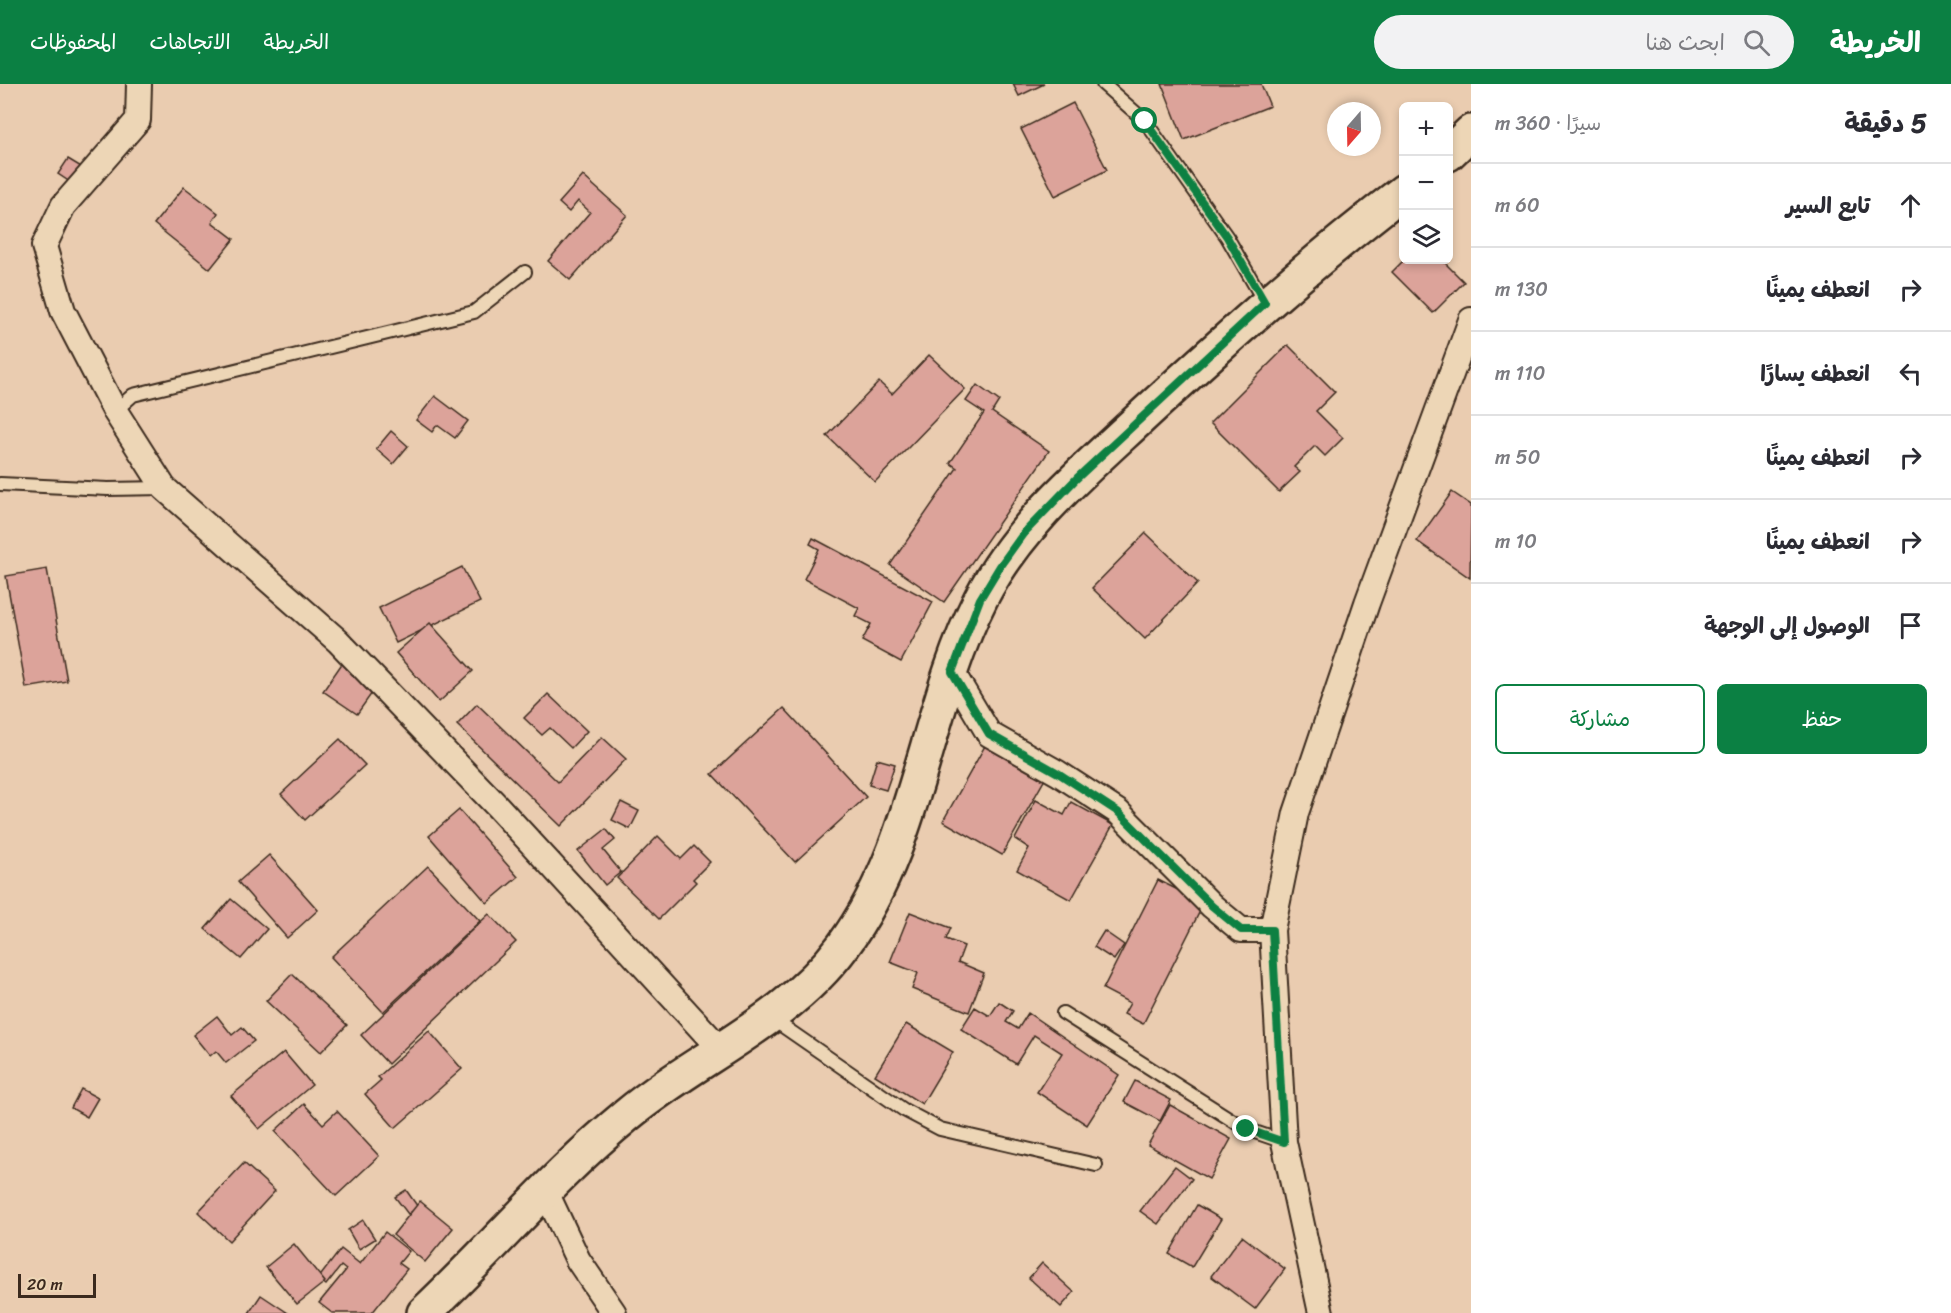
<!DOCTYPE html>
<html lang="ar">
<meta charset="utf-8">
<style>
body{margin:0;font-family:Sriracha,"Playpen Sans Arabic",sans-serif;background:#f2f2f3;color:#2b2b33;direction:rtl}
.controls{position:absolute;right:18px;top:18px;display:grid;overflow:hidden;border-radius:9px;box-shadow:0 3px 9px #0003}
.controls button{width:54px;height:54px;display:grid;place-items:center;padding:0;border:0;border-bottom:2px solid #e1e1e2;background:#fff;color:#2b2b33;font:30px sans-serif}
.compass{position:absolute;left:1327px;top:18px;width:54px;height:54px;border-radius:50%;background:#fff;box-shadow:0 3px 9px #0003;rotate:200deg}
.scale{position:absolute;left:18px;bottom:15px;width:78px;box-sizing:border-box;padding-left:6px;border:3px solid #3b2a1e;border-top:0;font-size:16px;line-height:21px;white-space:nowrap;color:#3b2a1e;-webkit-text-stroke:4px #edd6b6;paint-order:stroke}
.stop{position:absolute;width:18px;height:18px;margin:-14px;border:4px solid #0b8043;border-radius:50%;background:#fff}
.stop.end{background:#0b8043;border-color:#fff;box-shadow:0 2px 6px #0008}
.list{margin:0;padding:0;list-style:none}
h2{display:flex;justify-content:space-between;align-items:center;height:78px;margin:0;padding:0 24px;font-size:26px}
h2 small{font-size:20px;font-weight:400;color:#7c7c81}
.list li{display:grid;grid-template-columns:39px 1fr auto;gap:18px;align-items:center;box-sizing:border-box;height:84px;padding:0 24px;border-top:2px solid #e1e1e2}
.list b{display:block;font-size:22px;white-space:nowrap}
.list em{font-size:20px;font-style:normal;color:#7c7c81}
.actions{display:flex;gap:12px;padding:18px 24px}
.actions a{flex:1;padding:14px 0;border:2px solid #0b8043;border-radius:9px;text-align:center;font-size:21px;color:#0b8043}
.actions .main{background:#0b8043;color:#fff}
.icon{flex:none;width:33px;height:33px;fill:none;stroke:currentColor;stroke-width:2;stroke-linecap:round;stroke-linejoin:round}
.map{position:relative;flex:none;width:1471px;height:1229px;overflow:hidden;direction:ltr}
header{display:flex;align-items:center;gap:36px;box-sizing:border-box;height:84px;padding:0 30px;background:#0b8043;color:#fff}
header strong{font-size:28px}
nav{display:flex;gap:33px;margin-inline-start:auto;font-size:21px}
.search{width:420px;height:54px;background:#f2f2f3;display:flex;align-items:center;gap:15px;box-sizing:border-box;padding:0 21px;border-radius:33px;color:#7c7c81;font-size:22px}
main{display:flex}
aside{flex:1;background:#fff}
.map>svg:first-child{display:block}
</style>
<header>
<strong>الخريطة</strong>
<div class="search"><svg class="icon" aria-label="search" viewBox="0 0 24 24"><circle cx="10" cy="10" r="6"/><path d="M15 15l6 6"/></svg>ابحث هنا</div>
<nav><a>الخريطة</a><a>الاتجاهات</a><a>المحفوظات</a></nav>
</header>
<main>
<aside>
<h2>5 دقيقة<small>سيرًا · 360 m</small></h2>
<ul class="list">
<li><svg class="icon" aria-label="ahead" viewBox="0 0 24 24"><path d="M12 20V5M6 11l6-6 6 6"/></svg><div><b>تابع السير</b></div><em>60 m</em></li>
<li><svg class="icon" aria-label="right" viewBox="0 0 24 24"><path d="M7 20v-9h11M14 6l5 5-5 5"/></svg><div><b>انعطف يمينًا</b></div><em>130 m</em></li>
<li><svg class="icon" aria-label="left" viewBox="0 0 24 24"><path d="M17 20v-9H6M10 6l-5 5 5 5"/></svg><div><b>انعطف يسارًا</b></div><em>110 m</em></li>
<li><svg class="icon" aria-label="right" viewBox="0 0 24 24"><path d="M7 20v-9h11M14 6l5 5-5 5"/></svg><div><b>انعطف يمينًا</b></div><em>50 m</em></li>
<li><svg class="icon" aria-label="right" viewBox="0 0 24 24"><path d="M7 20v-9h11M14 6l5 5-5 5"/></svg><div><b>انعطف يمينًا</b></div><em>10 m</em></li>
<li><svg class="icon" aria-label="arrive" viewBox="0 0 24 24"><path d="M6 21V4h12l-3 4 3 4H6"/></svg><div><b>الوصول إلى الوجهة</b></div></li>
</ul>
<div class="actions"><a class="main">حفظ</a><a>مشاركة</a></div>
</aside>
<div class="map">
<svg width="1471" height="1229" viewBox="0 0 1471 1229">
<rect width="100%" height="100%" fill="#eaccb0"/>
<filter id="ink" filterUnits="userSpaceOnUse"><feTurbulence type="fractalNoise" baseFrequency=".0167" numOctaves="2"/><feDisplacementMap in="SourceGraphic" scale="12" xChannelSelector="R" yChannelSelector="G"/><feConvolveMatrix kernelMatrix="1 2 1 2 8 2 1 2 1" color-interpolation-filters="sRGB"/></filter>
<g filter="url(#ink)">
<!-- building -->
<g fill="#dca39a" stroke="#3b2a1e" stroke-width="1.5">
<polygon points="1013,0 1044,0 1019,12"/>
<polygon points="1162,0 1261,0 1270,22 1184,56"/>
<polygon points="1073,19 1107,86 1055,112 1021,45"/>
<polygon points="68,75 83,84 73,100 58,90"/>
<polygon points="583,92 627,131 570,196 548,177 590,128 578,117 569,128 559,119"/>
<polygon points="184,103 218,129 212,138 234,155 210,185 154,140"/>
<polygon points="1404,176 1442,176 1464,198 1433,229 1392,188"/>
<polygon points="1288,261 1335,308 1316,327 1343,354 1325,372 1315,362 1294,383 1300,388 1279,408 1210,339"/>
<polygon points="929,271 965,305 875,398 827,352 879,298 892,310"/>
<polygon points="977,301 999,317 992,328 1049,367 944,518 890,481 957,384 950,379 984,329 966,317"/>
<polygon points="435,312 468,337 455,354 437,341 432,348 416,336"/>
<polygon points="391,347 408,362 393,380 376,365"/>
<polygon points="1452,408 1471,421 1470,494 1417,457"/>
<polygon points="1146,449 1198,499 1145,555 1092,504"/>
<polygon points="813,454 933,518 901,578 862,557 871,540 855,532 859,524 804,495 819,465 810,460"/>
<polygon points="462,483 480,518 396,559 379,524"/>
<polygon points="47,485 67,597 26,604 6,492"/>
<polygon points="430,539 473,587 439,618 396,569"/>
<polygon points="343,578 377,602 357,630 323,607"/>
<polygon points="548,610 587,647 571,664 550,644 542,651 524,634"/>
<polygon points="477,620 558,698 602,653 626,675 561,742 457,641"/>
<polygon points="784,624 866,713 795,778 712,690"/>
<polygon points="340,655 365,681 305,736 281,710"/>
<polygon points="986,660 1046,693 1002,771 943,737"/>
<polygon points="877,675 895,680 886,706 869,701"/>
<polygon points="1036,716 1064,731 1071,718 1113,741 1071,816 1017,786 1029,764 1015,755"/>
<polygon points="621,718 639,727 630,745 612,736"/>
<polygon points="459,726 518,793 487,819 429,752"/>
<polygon points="606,745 615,756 603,766 621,788 605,801 578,767"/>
<polygon points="658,752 681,775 694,762 710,778 693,795 696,798 659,835 617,794"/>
<polygon points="269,771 318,826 287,854 238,798"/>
<polygon points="428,782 480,837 383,928 331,873"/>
<polygon points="1158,796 1204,819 1143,940 1124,930 1130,919 1103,905"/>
<polygon points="231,815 267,845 241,875 205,845"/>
<polygon points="910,828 951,844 946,855 964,862 958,878 984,889 969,928 912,905 918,889 890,878"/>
<polygon points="489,830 516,858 388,980 361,951"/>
<polygon points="1104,847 1124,861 1114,876 1094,863"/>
<polygon points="292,890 347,941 321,968 266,917"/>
<polygon points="999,918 1013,927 1006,938 1018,945 1028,929 1119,991 1087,1041 1037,1008 1062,969 1034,951 1016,980 961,945 975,923 990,932"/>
<polygon points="217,932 232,951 242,943 254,957 226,979 216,967 210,972 193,951"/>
<polygon points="906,940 953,968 922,1020 875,991"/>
<polygon points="429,947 462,985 395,1044 365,1010 381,996 378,993"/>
<polygon points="284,968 312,1001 259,1045 231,1012"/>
<polygon points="1135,997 1171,1016 1160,1037 1124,1018"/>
<polygon points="81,1005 98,1014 87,1033 71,1024"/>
<polygon points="304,1020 323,1040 337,1027 379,1072 336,1112 275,1047"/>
<polygon points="1170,1021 1231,1055 1209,1095 1148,1061"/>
<polygon points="244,1079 275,1107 229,1157 198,1128"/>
<polygon points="1175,1082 1192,1095 1158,1140 1140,1127"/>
<polygon points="406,1106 418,1123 408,1130 395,1113"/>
<polygon points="420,1117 453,1144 425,1178 393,1151"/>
<polygon points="1197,1121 1221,1135 1192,1183 1169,1170"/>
<polygon points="363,1136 375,1155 359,1165 348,1146"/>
<polygon points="385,1148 409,1167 399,1179 407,1185 372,1229 332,1229 319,1219 346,1186 341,1182 326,1201 318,1195 341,1165 360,1180"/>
<polygon points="1242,1152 1285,1185 1255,1225 1211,1192"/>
<polygon points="294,1160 325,1198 297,1220 266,1183"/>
<polygon points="1042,1179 1074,1208 1061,1223 1029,1194"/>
<polygon points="261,1211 288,1229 249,1229"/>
</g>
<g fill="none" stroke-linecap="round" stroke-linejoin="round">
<defs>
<g id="lane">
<polyline points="1103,0 1145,37 1227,153 1265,219"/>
<polyline points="115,327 133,311 474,228 525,188"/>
<polyline points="0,400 108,405 164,404"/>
<polyline points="1063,929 1246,1045 1284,1058"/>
<polyline points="771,934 904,1026 940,1045 1096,1081"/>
</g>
<g id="street">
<polyline points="139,0 138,36 63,122 44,162 63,227 115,327 164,404 338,557 498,723 721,966"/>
<polyline points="952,588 989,650 1058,689 1118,728 1212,822 1241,846 1272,846"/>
<polyline points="545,1106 578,1176 614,1229"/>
<polyline points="1321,1229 1284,1058 1272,846 1296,729 1367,519 1471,236"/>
</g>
<g id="secondary">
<polyline points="1448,70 1471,48"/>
<path d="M424,1229c69,-65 130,-138 203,-198 71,-59 160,-93 216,-169 76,-103 81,-236 138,-348 39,-75 106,-130 167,-187 83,-76 166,-151 256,-220"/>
</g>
</defs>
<!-- lane casing -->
<use href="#lane" stroke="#3b2a1e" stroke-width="16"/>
<!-- street casing -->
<use href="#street" stroke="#3b2a1e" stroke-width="28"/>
<!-- secondary casing -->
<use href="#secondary" stroke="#3b2a1e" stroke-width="38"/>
<!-- lane -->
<use href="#lane" stroke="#edd6b6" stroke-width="12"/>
<!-- street -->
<use href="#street" stroke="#edd6b6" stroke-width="24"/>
<!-- secondary -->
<use href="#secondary" stroke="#edd6b6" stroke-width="33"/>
</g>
</g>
<g fill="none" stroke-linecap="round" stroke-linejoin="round" filter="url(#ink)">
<!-- route -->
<polyline stroke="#0b8043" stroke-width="8" points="1145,37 1227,153 1265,219 1077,394 1023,450 1000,482 980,515 952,588 989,650 1058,689 1118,728 1212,822 1241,846 1272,846 1284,1058 1246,1045"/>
</g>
</svg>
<div class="controls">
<button>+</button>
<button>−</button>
<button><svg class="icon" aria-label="layers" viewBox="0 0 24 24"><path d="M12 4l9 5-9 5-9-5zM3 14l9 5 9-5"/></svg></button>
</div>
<svg class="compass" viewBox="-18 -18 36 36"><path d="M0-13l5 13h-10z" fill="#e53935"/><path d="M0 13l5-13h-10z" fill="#7c7c81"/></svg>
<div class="scale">20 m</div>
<div class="stop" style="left:1145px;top:37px"></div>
<div class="stop end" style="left:1246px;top:1045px"></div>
</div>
</main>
